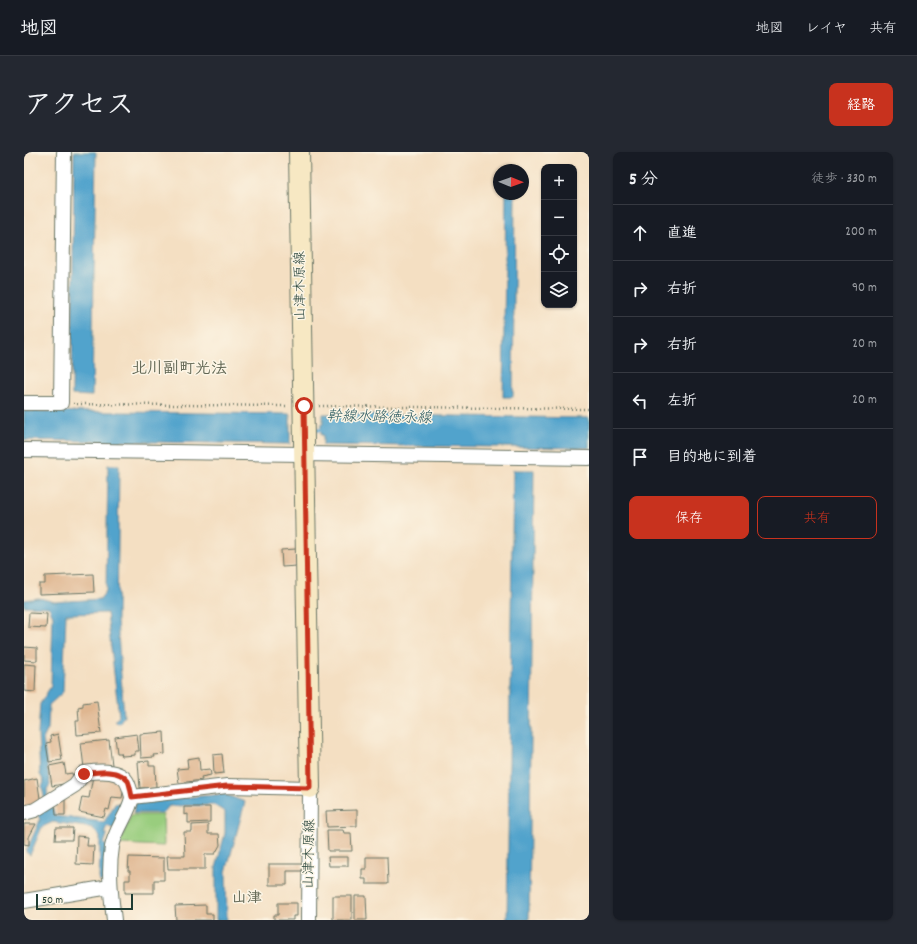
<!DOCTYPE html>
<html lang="ja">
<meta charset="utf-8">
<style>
body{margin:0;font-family:Dekko,"Klee One",sans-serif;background:#242831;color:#f1f3f6}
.controls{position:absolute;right:12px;top:12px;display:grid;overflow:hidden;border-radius:8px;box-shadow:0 1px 3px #0004}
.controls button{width:36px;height:36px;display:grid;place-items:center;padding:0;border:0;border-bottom:1px solid #363941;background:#171b24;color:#f1f3f6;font:20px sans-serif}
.compass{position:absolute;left:469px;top:12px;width:36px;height:36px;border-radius:50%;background:#171b24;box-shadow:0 1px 3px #0004;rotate:91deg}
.scale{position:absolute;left:12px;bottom:10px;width:97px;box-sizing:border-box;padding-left:4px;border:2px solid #1f3d34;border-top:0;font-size:11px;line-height:14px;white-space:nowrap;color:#1f3d34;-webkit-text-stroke:3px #fcf5e5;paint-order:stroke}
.stop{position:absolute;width:12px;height:12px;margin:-9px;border:3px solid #c8321e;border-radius:50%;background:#fff}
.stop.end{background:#c8321e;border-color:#fff;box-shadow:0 1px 4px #0008}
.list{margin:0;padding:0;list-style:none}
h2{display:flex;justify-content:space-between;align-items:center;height:52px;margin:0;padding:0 16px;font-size:17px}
h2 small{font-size:13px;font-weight:400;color:#9ea1a6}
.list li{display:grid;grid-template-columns:26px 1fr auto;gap:12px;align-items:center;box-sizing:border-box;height:56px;padding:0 16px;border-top:1px solid #363941}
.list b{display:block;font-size:15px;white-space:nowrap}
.list em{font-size:13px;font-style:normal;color:#9ea1a6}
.actions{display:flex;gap:8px;padding:12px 16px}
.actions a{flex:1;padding:9px 0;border:1px solid #c8321e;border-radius:8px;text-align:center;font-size:14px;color:#c8321e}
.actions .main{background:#c8321e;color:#fff}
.icon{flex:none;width:22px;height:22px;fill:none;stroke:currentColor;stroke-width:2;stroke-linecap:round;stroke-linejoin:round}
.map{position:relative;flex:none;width:565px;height:768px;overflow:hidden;border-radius:8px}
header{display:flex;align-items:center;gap:24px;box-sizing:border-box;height:56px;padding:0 20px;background:#171b24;border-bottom:1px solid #363941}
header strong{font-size:19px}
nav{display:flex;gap:22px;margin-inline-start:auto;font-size:14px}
.intro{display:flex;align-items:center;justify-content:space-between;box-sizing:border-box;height:96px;padding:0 24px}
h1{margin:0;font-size:28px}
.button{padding:10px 18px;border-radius:8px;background:#c8321e;color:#fff;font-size:14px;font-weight:700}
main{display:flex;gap:24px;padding:0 24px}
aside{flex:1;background:#171b24;border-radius:8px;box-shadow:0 1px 3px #0004}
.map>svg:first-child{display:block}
</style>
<header>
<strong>地図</strong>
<nav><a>地図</a><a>レイヤ</a><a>共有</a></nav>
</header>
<div class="intro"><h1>アクセス</h1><a class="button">経路</a></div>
<main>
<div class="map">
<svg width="565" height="768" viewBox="0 0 565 768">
<rect width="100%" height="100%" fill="#fcf5e5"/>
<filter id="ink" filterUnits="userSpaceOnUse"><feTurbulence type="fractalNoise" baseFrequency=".025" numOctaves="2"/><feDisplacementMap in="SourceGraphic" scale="8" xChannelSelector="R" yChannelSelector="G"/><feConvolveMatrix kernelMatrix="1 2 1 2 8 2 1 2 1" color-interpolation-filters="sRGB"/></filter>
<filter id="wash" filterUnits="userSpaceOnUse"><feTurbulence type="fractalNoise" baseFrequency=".012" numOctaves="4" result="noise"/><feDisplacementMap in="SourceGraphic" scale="16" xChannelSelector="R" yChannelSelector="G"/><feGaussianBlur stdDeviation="0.9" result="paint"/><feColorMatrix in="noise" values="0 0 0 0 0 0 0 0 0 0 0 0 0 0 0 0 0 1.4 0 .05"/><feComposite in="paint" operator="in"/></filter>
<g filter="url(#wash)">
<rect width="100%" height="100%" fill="#f4dfc2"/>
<!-- green -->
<polygon fill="#99cd7e" stroke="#5c8559" points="107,663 139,663 140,694 95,692"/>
<!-- water -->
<g fill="#51a3cc" stroke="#387080">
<polygon points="50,0 72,0 68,244 48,243"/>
<polygon points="482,42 491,42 489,245 479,245"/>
<polygon points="0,259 266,262 266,292 0,288"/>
<polygon points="299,262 565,266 565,296 299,293 299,283 297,283 297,272 299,272"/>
<polygon points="84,313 95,313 93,468 100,564 95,571 91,569 95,564 83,461 42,462 39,540 25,553 24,577 19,587 26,633 23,637 24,647 21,649 18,635 20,630 16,622 14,582 16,552 27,534 29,464 25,455 0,454 0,448 15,446 31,450 76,447 82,439"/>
<polygon points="489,318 510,318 505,768 483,768"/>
<polygon points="200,642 221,650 202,720 203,768 192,768 192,716 201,681 201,660 190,653 145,654 139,661 109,661 112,650"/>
<polygon points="101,649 90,677 83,674 80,681 83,683 80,692 83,694 80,728 75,730 76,685 68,676 29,670 18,675 6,703 2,700 16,668 13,661 27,652 31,664 80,670 91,652"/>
</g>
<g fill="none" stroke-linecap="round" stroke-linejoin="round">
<!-- stream -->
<polyline stroke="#51a3cc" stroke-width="4" points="285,278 301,278"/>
</g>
<g id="blocks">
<!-- building -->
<g fill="#dfb690">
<polygon points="272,397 273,414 258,415 257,398"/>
<polygon points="69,422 70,440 15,442 15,432 21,432 21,424"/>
<polygon points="5,461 23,462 22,476 4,475"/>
<polygon points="0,495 13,496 13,509 0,508"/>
<polygon points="0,512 12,513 11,540 0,539"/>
<polygon points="73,549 77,581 53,583 52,569 55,569 54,555 59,554 59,551"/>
<polygon points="140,580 141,602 130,603 131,605 117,606 116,582"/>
<polygon points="34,582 38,608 25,610 22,591 27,590 26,584"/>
<polygon points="113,582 115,599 111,599 111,603 98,604 97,601 93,601 91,585"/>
<polygon points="85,588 88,613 60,616 57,591"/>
<polygon points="198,602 200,621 190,622 189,603"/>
<polygon points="175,605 176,618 186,617 187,623 177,625 178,628 155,631 153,617 164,616 163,607"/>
<polygon points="125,609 125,614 131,614 132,635 116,636 114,610"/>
<polygon points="40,611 42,622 48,621 50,630 28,634 25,614"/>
<polygon points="69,624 101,629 98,646 88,645 85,658 82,657 80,665 55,660 58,645 65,646"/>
<polygon points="13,626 17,653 0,656 0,629"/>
<polygon points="41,645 41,663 32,663 31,652"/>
<polygon points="160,655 186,655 186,670 164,671 164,662 160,663"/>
<polygon points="333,658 333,674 303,675 302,659"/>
<polygon points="0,672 12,672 5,685 5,693 0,692"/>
<polygon points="184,672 184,682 195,682 196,693 191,702 181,702 181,717 144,717 143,704 161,704 160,680 168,680 168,673"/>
<polygon points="32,676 49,676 48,688 31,688"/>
<polygon points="303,678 319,678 320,681 327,681 328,699 304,699"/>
<polygon points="53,684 64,685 63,694 70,694 69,713 52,712"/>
<polygon points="105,705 140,706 140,728 130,728 130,741 101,741 101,728 106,728 106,719 104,719"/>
<polygon points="304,705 324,705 324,714 305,714"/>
<polygon points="342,705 363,705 364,732 342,732 342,727 338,727 338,717 342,717"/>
<polygon points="245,712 278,712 279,719 263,719 263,733 245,733"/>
<rect x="309" y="744" width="19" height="24"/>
<polygon points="331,744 342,744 343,768 331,768"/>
<polygon points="254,751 273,751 273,764 269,764 269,768 250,768 250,763 254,763"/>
<polygon points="182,753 182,762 189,762 189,768 152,768 151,754"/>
</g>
</g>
</g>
<g filter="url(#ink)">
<use href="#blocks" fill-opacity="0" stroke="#6a7666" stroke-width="1"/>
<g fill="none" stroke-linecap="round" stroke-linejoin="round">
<defs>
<g id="street">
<polyline points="0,251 37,251 40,0"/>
<polyline points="0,298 565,306"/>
<polyline points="108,645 203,634 286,636 285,768"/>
<path d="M0,661l11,-3 40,-25 9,-12c15,-2 40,-5 45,14 1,3 3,8 3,11 -4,17 -17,32 -20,49 -4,24 -1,49 2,73"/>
<polyline points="0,749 86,735"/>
</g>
<polyline id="secondary" points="275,0 286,636"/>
</defs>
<!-- street casing -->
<use href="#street" stroke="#6a7666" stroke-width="16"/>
<!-- secondary casing -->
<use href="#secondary" stroke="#6a7666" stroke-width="22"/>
<!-- path -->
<g stroke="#6a7666" stroke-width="2.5" stroke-dasharray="1 3" stroke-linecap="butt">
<polyline points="49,252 264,254"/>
<polyline points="295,254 565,257"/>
</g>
<!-- street -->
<use href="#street" stroke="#fff" stroke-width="14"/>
<!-- secondary -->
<use href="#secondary" stroke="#f7e8c3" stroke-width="20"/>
</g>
</g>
<g fill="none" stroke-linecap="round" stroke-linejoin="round" filter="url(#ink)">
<!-- route -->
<path stroke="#c8321e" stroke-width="5" d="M60,622c14,-2 34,-6 44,7 2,4 3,12 4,16l95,-11 83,2 -6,-382"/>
</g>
<g text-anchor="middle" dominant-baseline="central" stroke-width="3" stroke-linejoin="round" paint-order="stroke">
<!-- street labels -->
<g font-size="14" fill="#1f3d34" stroke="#fcf5e5">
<text transform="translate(277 134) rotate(-91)">山津木原線</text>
<text transform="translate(286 702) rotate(-89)">山津木原線</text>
</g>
<!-- water labels -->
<g font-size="15" font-style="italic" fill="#2e5c62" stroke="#fcf5e5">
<text transform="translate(355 266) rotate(1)">幹線水路徳永線</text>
</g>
<!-- neighbourhood labels -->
<g font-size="15" font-weight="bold" fill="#626754" stroke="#fcf5e5">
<text x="223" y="747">山津</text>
</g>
<!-- quarter labels -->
<g font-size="16" font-weight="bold" fill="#626754" stroke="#fcf5e5">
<text x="155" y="217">北川副町光法</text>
</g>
</g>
</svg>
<div class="controls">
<button>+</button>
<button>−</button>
<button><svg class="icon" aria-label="locate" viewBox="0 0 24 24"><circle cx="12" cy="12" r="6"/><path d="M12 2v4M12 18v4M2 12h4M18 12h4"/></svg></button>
<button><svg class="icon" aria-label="layers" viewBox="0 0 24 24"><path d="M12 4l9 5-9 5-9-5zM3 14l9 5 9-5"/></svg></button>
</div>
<svg class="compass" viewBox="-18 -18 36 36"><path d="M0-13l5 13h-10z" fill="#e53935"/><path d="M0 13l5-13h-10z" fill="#9ea1a6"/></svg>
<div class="scale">50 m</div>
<div class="stop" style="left:280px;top:254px"></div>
<div class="stop end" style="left:60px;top:622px"></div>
</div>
<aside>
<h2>5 分<small>徒歩 · 330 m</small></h2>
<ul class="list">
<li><svg class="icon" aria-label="ahead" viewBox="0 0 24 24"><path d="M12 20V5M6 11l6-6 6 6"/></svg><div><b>直進</b></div><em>200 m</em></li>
<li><svg class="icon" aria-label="right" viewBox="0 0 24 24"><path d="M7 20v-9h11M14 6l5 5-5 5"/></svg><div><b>右折</b></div><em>90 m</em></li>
<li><svg class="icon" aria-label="right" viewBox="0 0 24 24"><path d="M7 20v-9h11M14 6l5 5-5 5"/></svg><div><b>右折</b></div><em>20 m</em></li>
<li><svg class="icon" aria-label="left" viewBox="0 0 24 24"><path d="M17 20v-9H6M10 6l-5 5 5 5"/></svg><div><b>左折</b></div><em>20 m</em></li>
<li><svg class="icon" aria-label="arrive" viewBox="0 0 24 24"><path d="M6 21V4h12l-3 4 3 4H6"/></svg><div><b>目的地に到着</b></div></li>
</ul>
<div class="actions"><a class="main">保存</a><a>共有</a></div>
</aside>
</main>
